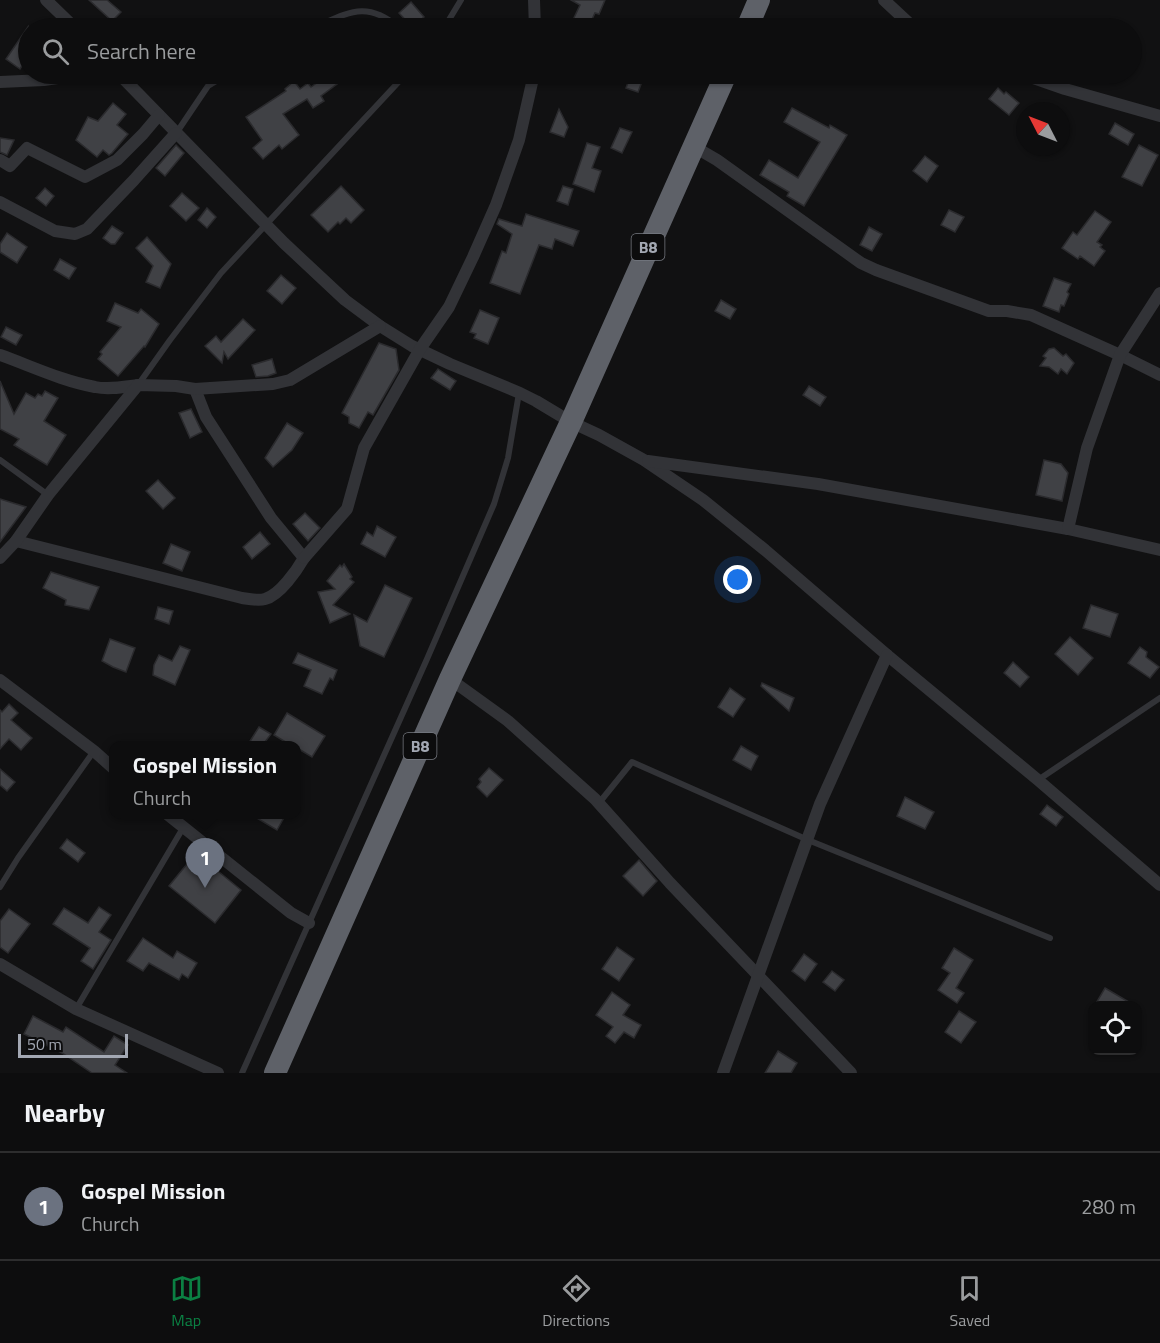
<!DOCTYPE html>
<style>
body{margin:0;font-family:"Titillium Web",sans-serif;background:#1b1b1c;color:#f1f3f6}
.controls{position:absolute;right:18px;bottom:18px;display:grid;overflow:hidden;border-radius:12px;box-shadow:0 2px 4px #0004}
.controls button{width:54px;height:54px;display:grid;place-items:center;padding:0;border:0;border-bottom:2px solid #2d2d2e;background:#0d0d0e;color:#f1f3f6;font:30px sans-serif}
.compass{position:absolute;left:1016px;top:102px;width:54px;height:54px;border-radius:50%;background:#0d0d0e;box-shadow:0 2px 4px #0004;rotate:312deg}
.scale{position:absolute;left:18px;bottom:15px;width:110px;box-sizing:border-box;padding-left:6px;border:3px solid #a3a8b3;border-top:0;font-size:16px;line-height:21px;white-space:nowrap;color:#a3a8b3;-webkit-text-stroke:4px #0c0c0d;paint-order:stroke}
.you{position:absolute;left:738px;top:580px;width:21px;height:21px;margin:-15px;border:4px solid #fff;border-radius:50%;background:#1a73e8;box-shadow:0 0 0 9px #1a73e833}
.badge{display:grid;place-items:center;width:39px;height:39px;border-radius:50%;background:#0b8043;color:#fff;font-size:20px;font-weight:700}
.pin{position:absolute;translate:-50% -50px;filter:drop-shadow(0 2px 3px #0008)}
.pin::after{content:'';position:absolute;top:32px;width:21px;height:18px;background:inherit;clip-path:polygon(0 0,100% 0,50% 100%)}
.popup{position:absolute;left:109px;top:741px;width:192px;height:78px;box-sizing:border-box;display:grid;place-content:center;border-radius:12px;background:#0d0d0e;filter:drop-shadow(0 2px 4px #0005);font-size:20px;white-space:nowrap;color:#9a9c9e}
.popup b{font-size:22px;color:#f1f3f6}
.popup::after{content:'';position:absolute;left:50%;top:100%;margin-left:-12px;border:12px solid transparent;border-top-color:#0d0d0e}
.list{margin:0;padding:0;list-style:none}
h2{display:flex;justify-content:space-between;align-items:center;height:78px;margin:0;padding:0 24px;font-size:26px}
h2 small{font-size:20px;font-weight:400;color:#9a9c9e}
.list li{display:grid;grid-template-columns:39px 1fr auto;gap:18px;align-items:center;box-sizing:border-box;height:108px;padding:0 24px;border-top:2px solid #2d2d2e}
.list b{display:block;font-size:22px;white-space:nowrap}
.list p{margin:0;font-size:20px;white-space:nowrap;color:#9a9c9e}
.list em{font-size:20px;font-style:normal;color:#9a9c9e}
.icon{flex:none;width:33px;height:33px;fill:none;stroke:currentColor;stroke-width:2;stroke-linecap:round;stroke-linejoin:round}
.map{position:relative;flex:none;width:1160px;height:1073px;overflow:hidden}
.search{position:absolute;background:#0d0d0e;box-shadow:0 2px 4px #0004;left:18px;right:18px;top:18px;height:66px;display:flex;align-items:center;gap:15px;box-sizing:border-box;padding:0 21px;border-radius:33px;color:#9a9c9e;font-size:22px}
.sheet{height:186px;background:#0d0d0e}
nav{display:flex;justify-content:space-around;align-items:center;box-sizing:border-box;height:84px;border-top:2px solid #2d2d2e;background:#0d0d0e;font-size:16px;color:#9a9c9e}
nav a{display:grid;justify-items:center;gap:3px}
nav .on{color:#0b8043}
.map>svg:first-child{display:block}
</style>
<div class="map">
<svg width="1160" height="1073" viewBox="0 0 1160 1073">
<rect width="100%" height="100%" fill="#111112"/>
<!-- building -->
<g fill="#404145" stroke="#2b2b2e" stroke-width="1.5">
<polygon points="89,0 107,0 121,12 112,21"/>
<polygon points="571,0 605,0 599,14 595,13 588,28 572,22 580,5"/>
<polygon points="411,2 424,17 412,27 399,13"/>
<polygon points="28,27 28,57 20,69 6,59"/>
<polygon points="329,74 337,84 321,96 324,101 313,108 307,99 283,114 299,135 282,149 279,145 263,159 253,148 262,140 246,117 286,91 285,89 294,81 300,89 308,83 311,87"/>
<polygon points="631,74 645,74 638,92 626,88"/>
<polygon points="998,88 1004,94 1006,92 1019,103 1009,115 989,99"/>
<polygon points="113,103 126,114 117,125 128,134 112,153 109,155 103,150 97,157 76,140 88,117 98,121"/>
<polygon points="792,108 829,128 830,125 847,135 804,206 787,196 789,192 760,175 769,160 798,178 820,142 784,122"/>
<polygon points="559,109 568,127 564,137 550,132"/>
<polygon points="1115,123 1134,134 1128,145 1109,134"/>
<polygon points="620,128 632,132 622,153 611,148"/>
<polygon points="0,138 14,140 7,155 0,152"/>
<polygon points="587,143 600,147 592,168 601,171 594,192 573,184"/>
<polygon points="176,145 184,153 165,176 156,168"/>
<polygon points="1139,145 1158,155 1142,186 1122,177"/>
<polygon points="925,156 938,166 927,182 913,171"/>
<polygon points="341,186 364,210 351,223 346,218 340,224 338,222 328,232 311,215"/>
<polygon points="563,186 573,189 568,205 557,201"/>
<polygon points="45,188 54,196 46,206 36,198"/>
<polygon points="182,193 199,208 186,221 170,206"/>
<polygon points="207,208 216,217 207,228 198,220"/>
<polygon points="949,210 964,217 955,232 941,225"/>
<polygon points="1095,211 1111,222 1097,242 1102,245 1100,247 1105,251 1094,266 1080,256 1078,259 1062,248 1073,232 1077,235"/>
<polygon points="526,214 579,231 573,246 555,239 552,249 539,245 520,294 490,283 502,251 506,253 512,234 497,224 499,219 522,226"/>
<polygon points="112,226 123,233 115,244 111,244 103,238"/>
<polygon points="869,227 882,234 872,251 860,245"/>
<polygon points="7,233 27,247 17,263 0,252 0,244"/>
<polygon points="147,237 171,264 160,288 146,282 153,266 136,248"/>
<polygon points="60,259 76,268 69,279 54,270"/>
<polygon points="281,275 296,288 282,304 267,291"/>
<polygon points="1054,278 1071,284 1067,292 1069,294 1064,306 1061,305 1059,312 1043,306"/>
<polygon points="721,300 736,309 730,319 715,311"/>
<polygon points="115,303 138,313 141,309 159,324 145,347 144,346 118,376 98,359 102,354 100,352 121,327 107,321"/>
<polygon points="480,310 499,318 488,344 474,338 476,334 470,332"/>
<polygon points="243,319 255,330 228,359 224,352 222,363 205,346 216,336 221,342"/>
<polygon points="6,327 22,335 16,345 1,337"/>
<polygon points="379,343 396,349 399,370 373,415 368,412 359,428 349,423 349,417 342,413"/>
<polygon points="1054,348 1063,356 1066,354 1074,363 1067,374 1061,369 1058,374 1049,367 1040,366 1046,358 1043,356 1049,349"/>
<polygon points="272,359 276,373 268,376 256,377 252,365"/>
<polygon points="438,369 456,381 450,390 431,378"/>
<polygon points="0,381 14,414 26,393 35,398 38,394 42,396 45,391 58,398 44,421 66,435 47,465 14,445 19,439 0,429"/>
<polygon points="809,386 826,397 820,406 803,395"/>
<polygon points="191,409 202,432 190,438 179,413"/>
<polygon points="287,423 303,433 292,450 273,467 265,458"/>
<polygon points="1044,460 1061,464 1068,473 1062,501 1036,495"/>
<polygon points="158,480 175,498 163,509 146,491"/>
<polygon points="0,499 26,507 0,542"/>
<polygon points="305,513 320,528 308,541 293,524"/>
<polygon points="377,526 396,537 385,557 361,544 367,532 373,536"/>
<polygon points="260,532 270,544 252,559 243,547"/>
<polygon points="171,544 190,552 182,571 163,563"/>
<polygon points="344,564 352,577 350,579 354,582 333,605 350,614 330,623 318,592 335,589 327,581 340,565 342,567"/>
<polygon points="51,572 99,587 89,610 65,605 66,600 43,588"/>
<polygon points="385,585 412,598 384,657 360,646 354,615 367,622"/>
<polygon points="1091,605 1118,614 1110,637 1083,628"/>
<polygon points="158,607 173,611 169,624 155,619"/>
<polygon points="1070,637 1093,658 1078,675 1055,654"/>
<polygon points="110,639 135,648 126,672 113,667 102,661"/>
<polygon points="180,646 190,650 175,685 153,675 154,665 159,655 172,661"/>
<polygon points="1140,647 1147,652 1146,657 1159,667 1150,678 1128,663"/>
<polygon points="298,653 337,670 333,680 330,678 322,694 304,686 311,670 293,663"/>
<polygon points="1013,662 1029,677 1020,687 1004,673"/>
<polygon points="762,683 794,698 789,711 761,686"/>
<polygon points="730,688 745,699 733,717 718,707"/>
<polygon points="9,704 18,713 11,720 32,738 21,750 9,739 0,749 0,710 2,712"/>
<polygon points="287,713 325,736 312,757 297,748 297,746 292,746 274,735"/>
<polygon points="259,727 271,734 262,746 247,746"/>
<polygon points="741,746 758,756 751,770 733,760"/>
<polygon points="489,768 503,780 487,797 477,787 481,782 479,779"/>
<polygon points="0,769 15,782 7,791 0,785"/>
<polygon points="905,797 934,812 925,829 897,816"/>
<polygon points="1047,805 1063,817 1056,826 1040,814"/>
<polygon points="250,814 286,814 277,830"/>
<polygon points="67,839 85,853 78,862 60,848"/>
<polygon points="196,853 241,890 215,923 169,886"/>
<polygon points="639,860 657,881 643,896 623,876"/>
<polygon points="99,907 111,915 99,932 111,940 93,969 81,961 90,948 53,924 64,908 88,923"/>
<polygon points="9,909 30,924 8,953 0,947 0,921"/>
<polygon points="143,938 173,958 177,951 197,963 188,978 182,974 179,980 149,963 143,971 127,961"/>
<polygon points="617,947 634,959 619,981 602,969"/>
<polygon points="954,948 973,960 956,988 964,993 957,1003 938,990 950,973 942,968"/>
<polygon points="804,954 817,964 805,981 792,971"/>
<polygon points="832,971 844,980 835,991 823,982"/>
<polygon points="1105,988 1134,1005 1095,1005"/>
<polygon points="612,992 630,1005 623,1015 641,1025 634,1038 624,1032 615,1043 606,1036 613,1027 596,1015"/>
<polygon points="959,1011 976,1022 961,1043 945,1032"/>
<polygon points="33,1016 63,1032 66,1027 104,1052 114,1036 128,1045 115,1065 127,1073 92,1073 62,1053 24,1034"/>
<polygon points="778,1051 797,1063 791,1073 765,1073"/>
</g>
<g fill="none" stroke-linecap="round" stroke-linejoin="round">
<!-- lane -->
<g stroke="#323337" stroke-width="6">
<path d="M313,28c37,-16 53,-28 87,0"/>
<polyline points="444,28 461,0"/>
<polyline points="177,132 208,86 228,74"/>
<polyline points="138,385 170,340 221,273 406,74"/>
<polyline points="0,460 48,495"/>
<polyline points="1038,780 1160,698"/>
<polyline points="599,803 632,762 808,840 1050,938"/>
<polyline points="0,887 18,858 94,751"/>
<polyline points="76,1009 183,828"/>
<polyline points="242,1073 427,659 494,504 508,458 519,393"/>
</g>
<!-- street -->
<g stroke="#323337" stroke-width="12">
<polyline points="46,0 75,28"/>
<polyline points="534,0 535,28"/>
<polyline points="884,0 914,28"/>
<polyline points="119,74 284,243 345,300 380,326 412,346 450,364 520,393 536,401 571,422 599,435 644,460 703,500 765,550 887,655 1038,780 1160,885"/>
<polyline points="1022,74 1065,89 1160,116"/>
<polyline points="0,82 44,80 84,74"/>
<polyline points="693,146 717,160 861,263 876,270 989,311 1007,311 1031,315 1120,355 1160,375"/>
<polyline points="0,160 10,166 27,148 85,177 117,160 143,134 159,115"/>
<polyline points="0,202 55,231 75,234 87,229 134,180 176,133"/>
<path d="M0,355c31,11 62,26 95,32 14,3 28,0 43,-2"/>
<polyline points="648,461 818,484 1068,529 1160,550"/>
<polyline points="1068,529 1087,448 1120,355 1160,293"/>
<path d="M16,541l226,57c7,1 16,3 23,1 15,-4 32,-29 39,-41l-33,-40 -65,-101 -11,-28"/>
<polyline points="0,558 16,541 48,495 138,385 176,386 195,389 273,384 290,380 380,326"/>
<polyline points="304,558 347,509 364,448 420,349 449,307 473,257 496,205 519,140 534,74"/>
<polyline points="450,679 508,721 595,799 670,883 851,1073"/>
<polyline points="0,680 94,751 113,768"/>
<polyline points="167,814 291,913 309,923"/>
<polyline points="0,964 76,1009 218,1073"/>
<polyline points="723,1073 820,804 887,655"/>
</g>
<!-- highway -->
<g stroke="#5e6168" stroke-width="22">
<polyline points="747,28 759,0"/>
<polyline points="275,1073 450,679 571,422 726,74"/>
</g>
</g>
<g text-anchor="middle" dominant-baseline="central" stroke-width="5" stroke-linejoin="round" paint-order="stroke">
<!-- shield labels -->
<g fill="#0c0c0d" stroke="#767981" stroke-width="1.5">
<rect x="631.5" y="234" width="33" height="26" rx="4.5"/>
<rect x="403.5" y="733" width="33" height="26" rx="4.5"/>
</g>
<g font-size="16" font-weight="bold" fill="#a3a8b3">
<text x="648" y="247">B8</text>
<text x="420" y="746">B8</text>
</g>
</g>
</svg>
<div class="controls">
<button><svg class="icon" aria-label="locate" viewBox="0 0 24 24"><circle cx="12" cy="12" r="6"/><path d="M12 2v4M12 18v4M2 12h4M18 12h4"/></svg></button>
</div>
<svg class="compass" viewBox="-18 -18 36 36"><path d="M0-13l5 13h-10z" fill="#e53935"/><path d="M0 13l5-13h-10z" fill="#9a9c9e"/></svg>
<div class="scale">50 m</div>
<div class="you"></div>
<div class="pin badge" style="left:205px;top:888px;background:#6b7280">1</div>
<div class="popup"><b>Gospel Mission</b>Church</div>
<div class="search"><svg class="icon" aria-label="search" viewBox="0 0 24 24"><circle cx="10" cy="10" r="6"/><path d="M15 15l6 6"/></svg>Search here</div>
</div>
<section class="sheet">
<h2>Nearby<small></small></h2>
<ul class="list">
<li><span class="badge" style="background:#6b7280">1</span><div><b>Gospel Mission</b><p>Church</p></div><em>280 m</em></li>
</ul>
</section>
<nav>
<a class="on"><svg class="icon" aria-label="map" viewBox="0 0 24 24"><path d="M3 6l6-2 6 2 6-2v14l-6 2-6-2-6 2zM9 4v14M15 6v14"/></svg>Map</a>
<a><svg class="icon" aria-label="directions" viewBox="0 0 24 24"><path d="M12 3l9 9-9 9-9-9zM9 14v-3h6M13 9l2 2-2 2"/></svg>Directions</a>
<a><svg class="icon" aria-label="saved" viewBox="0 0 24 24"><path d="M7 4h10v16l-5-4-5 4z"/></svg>Saved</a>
</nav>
